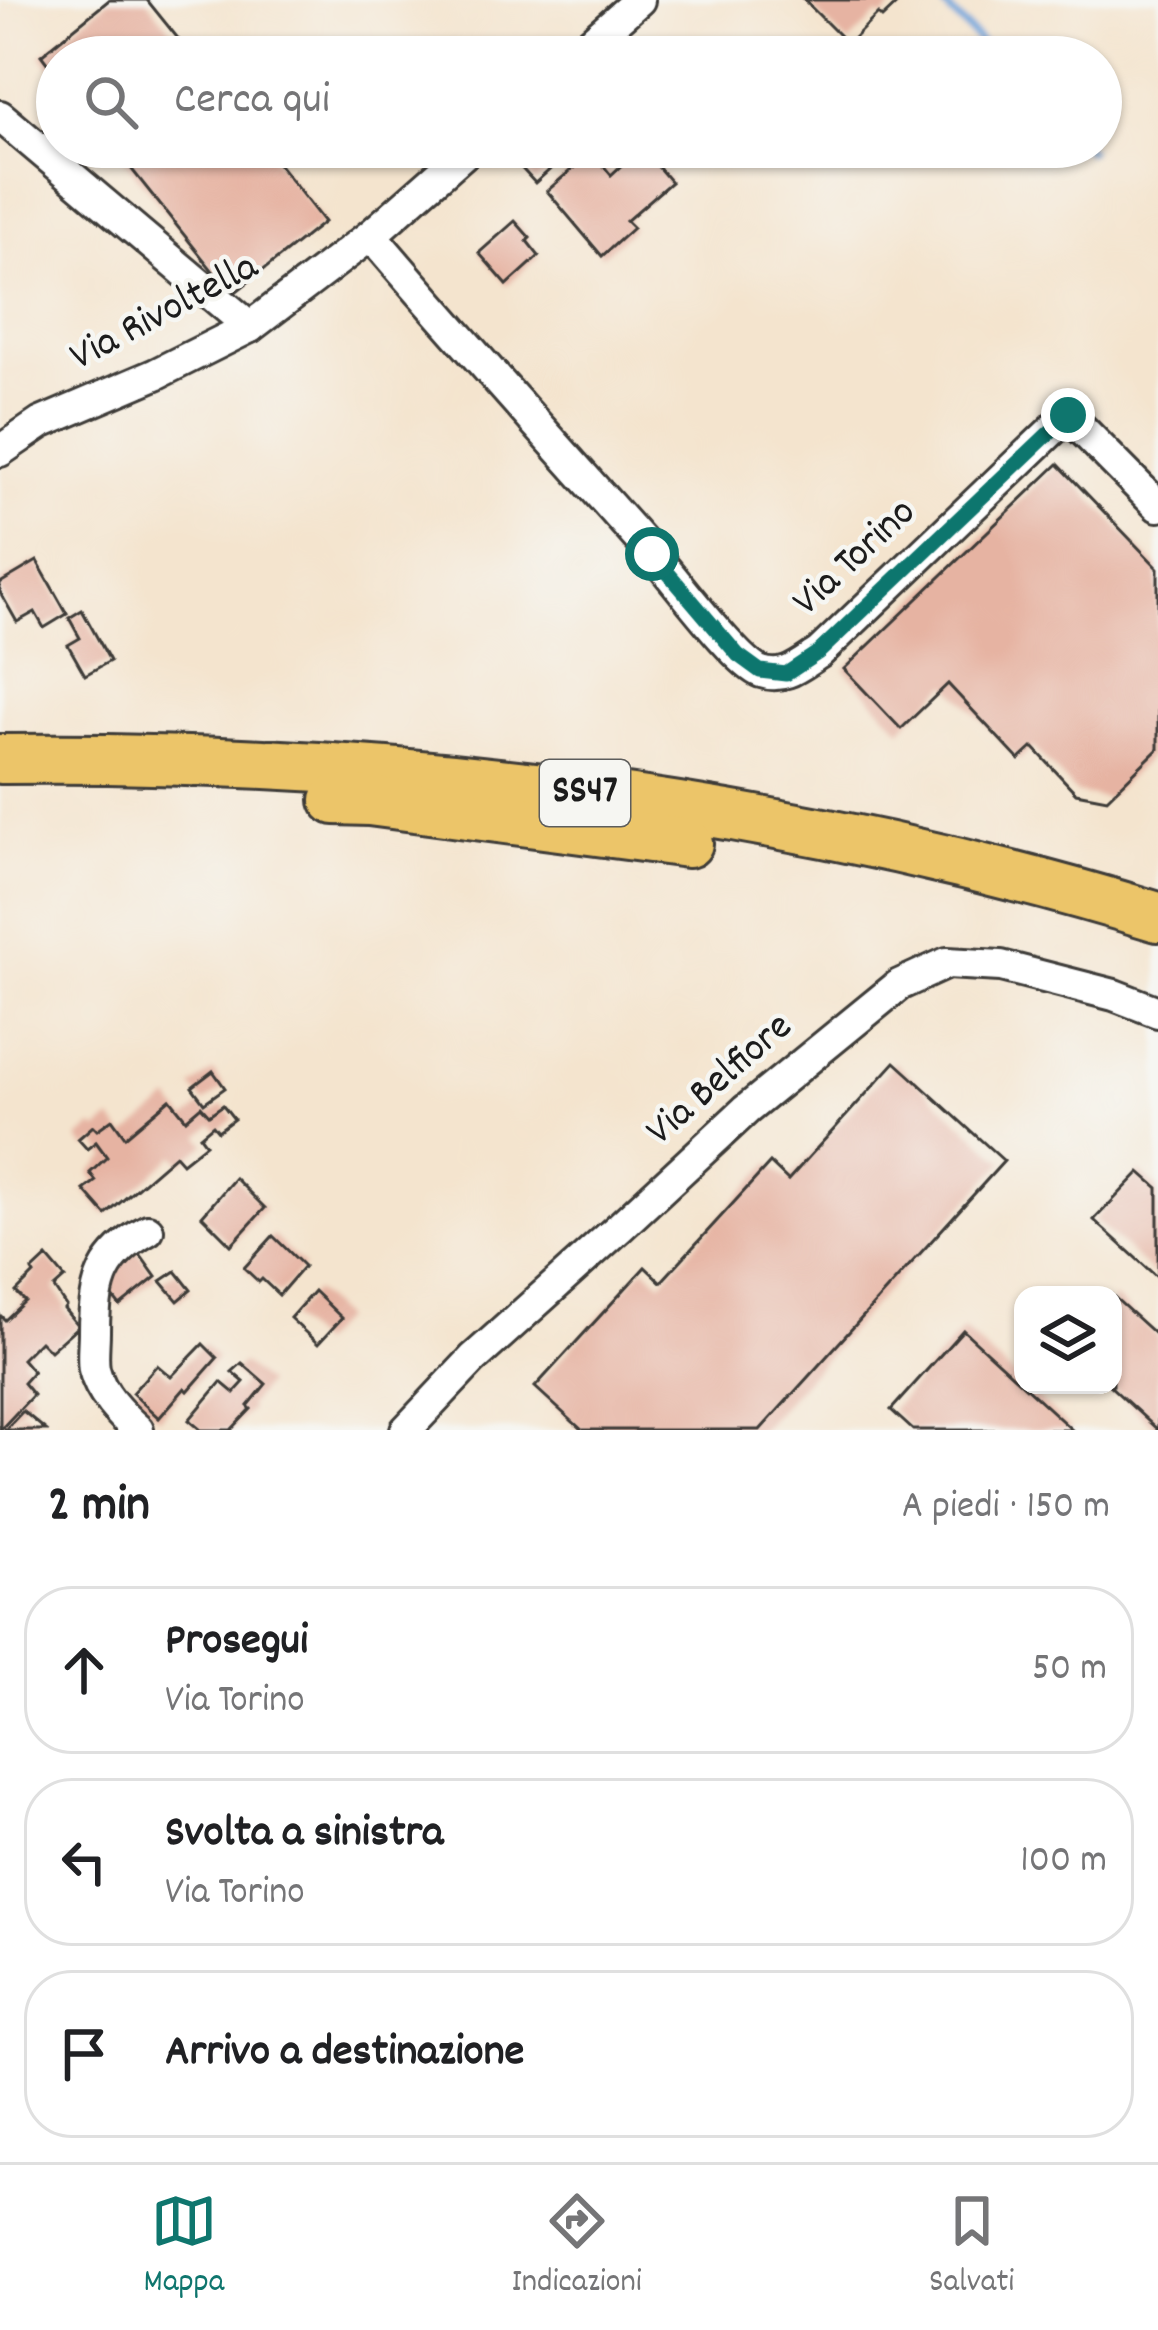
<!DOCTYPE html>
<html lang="it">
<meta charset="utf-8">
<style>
body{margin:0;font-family:Dekko,sans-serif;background:#f2f2f2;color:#202124}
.controls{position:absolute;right:36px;bottom:36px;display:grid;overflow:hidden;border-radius:24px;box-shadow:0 3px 9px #0004}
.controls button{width:108px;height:108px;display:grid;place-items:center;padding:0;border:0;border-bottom:3px solid #e0e0e0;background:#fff;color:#202124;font:60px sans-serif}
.stop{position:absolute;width:36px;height:36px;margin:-27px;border:9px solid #0f766e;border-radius:50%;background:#fff}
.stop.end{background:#0f766e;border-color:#fff;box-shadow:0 3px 12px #0008}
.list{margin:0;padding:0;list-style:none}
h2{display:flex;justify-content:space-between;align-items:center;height:156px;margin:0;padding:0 48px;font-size:51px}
h2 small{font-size:39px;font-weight:400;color:#757577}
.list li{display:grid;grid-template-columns:78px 1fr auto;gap:36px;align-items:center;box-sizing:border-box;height:168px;margin:0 24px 24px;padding:0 24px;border:3px solid #e0e0e0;border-radius:48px}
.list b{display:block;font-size:45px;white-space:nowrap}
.list p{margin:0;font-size:39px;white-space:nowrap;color:#757577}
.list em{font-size:39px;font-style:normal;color:#757577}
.icon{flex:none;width:66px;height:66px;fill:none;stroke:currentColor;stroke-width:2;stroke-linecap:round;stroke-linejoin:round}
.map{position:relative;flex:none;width:1158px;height:1430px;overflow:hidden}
.search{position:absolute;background:#fff;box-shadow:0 3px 9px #0004;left:36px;right:36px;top:36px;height:132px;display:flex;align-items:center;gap:30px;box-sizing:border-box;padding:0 42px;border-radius:66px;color:#757577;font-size:45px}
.sheet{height:732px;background:#fff}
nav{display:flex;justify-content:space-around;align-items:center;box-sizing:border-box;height:168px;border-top:3px solid #e0e0e0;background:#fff;font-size:33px;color:#757577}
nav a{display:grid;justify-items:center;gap:6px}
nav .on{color:#0f766e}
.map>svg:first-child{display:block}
</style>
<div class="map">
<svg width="1158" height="1430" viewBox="0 0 1158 1430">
<rect width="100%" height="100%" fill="#f6f6f2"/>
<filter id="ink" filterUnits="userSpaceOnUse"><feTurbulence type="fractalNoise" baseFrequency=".00833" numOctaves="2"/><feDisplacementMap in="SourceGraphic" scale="24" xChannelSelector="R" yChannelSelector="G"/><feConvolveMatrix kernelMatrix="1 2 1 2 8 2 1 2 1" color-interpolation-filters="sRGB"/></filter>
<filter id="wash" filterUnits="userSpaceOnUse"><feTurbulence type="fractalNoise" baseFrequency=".004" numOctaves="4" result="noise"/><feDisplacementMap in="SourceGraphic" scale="48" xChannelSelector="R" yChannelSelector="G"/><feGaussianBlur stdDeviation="2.7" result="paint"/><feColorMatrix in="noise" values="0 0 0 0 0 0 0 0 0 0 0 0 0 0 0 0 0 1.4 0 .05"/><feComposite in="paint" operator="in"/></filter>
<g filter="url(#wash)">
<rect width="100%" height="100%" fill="#f4e4ce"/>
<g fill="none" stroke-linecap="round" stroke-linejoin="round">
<!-- stream -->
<g stroke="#6ca0d8" stroke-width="8">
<polyline points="939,0 995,57"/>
<polyline points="1085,147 1089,151"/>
</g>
</g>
<g id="blocks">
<!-- building -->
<g fill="#e6b3a2">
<polygon points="109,0 147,0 193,57 57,57 57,76 41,55"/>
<polygon points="804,0 901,0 882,18 878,14 848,44"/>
<polygon points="114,147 265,147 324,222 232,295"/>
<polygon points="530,147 542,147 556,164 535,183 515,161"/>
<polygon points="641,147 671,182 626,221 633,228 602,256 547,191 592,152 611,175"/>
<polygon points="515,221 530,238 527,241 539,256 507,285 479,253"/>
<polygon points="1058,464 1158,568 1158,749 1107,799 1076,793 1033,747 1019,760 948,684 901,729 844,669"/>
<polygon points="37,561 67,614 44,628 35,612 17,622 0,592 0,583"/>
<polygon points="82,610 110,661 85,675 68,645 80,638 69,618"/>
<polygon points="895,1062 1004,1161 760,1430 582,1430 535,1387 645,1267 661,1282 770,1163 788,1180"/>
<polygon points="213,1071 225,1088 204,1103 192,1087"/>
<polygon points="170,1099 186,1119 201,1106 209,1115 223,1105 234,1119 218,1131 213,1125 200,1136 206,1144 182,1163 175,1155 106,1215 84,1190 96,1181 90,1173 107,1157 96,1142 87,1149 78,1139 93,1126 97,1130 112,1119 125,1137"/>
<polygon points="1140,1172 1158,1188 1158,1278 1094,1220"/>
<polygon points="235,1178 265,1208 231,1245 202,1216"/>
<polygon points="273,1236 304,1266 279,1295 262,1279 259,1282 244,1268"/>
<polygon points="136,1249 156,1277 120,1306 109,1292 112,1267"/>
<polygon points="47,1257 65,1278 54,1288 66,1306 64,1309 78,1326 50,1351 40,1341 22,1359 33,1372 23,1383 33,1395 0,1430 0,1315 5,1320 25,1301 16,1292 34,1274 32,1271"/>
<polygon points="176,1271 191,1290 178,1301 161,1281"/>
<polygon points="314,1291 342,1318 318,1344 290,1318"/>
<polygon points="1113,1296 1158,1337 1158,1430 1109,1385 1113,1385"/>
<polygon points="963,1330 1072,1430 913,1430 891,1410"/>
<polygon points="203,1344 217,1358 188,1391 185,1388 159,1418 132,1393 157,1365 171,1377"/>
<polygon points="242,1363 266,1384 248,1406 251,1409 231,1430 201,1430 189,1420 221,1382 234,1393 244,1382 232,1372"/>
<polygon points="23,1411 46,1430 5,1430"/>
</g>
</g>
</g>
<g filter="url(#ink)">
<use href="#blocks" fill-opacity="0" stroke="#3c3a37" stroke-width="3"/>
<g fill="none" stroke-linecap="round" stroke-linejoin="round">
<defs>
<g id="minor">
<polyline points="574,57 639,0"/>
<polyline points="0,116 250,327"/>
<path d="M371,235c91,107 186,211 279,316 22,24 86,112 111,121 24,8 39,-7 58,-19l249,-238 90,91"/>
<polyline points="0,451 41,423 156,374 250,327 371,235 471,147"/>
<path d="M138,1430c-18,-16 -38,-36 -44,-61 -2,-11 0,-26 0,-38 0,-50 9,-76 54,-101"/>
<polyline points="406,1430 473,1359 620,1227 746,1110 899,985 947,963 1001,966 1114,995 1158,1012"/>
</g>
<g id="trunk">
<path d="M0,759c390,-5 784,44 1158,158"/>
<polyline points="335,800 369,801 688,843"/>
</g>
</defs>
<!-- minor casing -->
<use href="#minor" stroke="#3c3a37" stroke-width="36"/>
<!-- trunk casing -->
<use href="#trunk" stroke="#3c3a37" stroke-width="54"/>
<!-- minor -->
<use href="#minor" stroke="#fff" stroke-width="30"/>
<!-- trunk -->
<use href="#trunk" stroke="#ecc569" stroke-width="48"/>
</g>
</g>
<g fill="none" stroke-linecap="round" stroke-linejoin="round" filter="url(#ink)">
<!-- route -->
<polyline stroke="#0f766e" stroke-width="15" points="652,554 738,655 760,671 786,674 819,652 1068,415"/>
</g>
<g text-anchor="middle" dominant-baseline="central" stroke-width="9" stroke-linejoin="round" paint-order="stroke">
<!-- shield labels -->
<rect fill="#f6f6f2" stroke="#5d5d5c" stroke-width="3" x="540" y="760" width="90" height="66" rx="9"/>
<g font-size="39" font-weight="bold" fill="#1c1c1c">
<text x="585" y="793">SS47</text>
</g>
<!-- street labels -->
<g font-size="42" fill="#1c1c1c" stroke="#f6f6f2">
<text transform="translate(165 314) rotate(-28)">Via Rivoltella</text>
<text transform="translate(856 559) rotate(-43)">Via Torino</text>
<text transform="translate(721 1081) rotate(-41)">Via Belfiore</text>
</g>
</g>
</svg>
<div class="controls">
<button><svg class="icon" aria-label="layers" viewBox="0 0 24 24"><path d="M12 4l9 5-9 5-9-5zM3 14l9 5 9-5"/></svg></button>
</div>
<div class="stop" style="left:652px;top:554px"></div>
<div class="stop end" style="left:1068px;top:415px"></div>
<div class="search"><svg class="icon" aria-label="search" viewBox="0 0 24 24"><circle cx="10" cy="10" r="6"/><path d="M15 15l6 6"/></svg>Cerca qui</div>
</div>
<section class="sheet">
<h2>2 min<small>A piedi · 150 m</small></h2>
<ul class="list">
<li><svg class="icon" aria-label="ahead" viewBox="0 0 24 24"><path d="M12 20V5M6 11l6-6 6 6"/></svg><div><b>Prosegui</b><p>Via Torino</p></div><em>50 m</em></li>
<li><svg class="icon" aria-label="left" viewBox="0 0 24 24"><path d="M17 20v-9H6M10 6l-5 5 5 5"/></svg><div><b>Svolta a sinistra</b><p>Via Torino</p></div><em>100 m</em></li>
<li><svg class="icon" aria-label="arrive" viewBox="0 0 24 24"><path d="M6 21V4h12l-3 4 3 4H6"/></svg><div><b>Arrivo a destinazione</b></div></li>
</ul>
</section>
<nav>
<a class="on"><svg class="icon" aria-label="map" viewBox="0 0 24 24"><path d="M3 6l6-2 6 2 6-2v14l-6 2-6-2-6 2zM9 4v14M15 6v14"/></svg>Mappa</a>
<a><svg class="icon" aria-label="directions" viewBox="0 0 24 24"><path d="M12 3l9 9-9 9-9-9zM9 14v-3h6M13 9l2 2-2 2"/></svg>Indicazioni</a>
<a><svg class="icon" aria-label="saved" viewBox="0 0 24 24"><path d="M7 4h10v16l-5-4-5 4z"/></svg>Salvati</a>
</nav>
